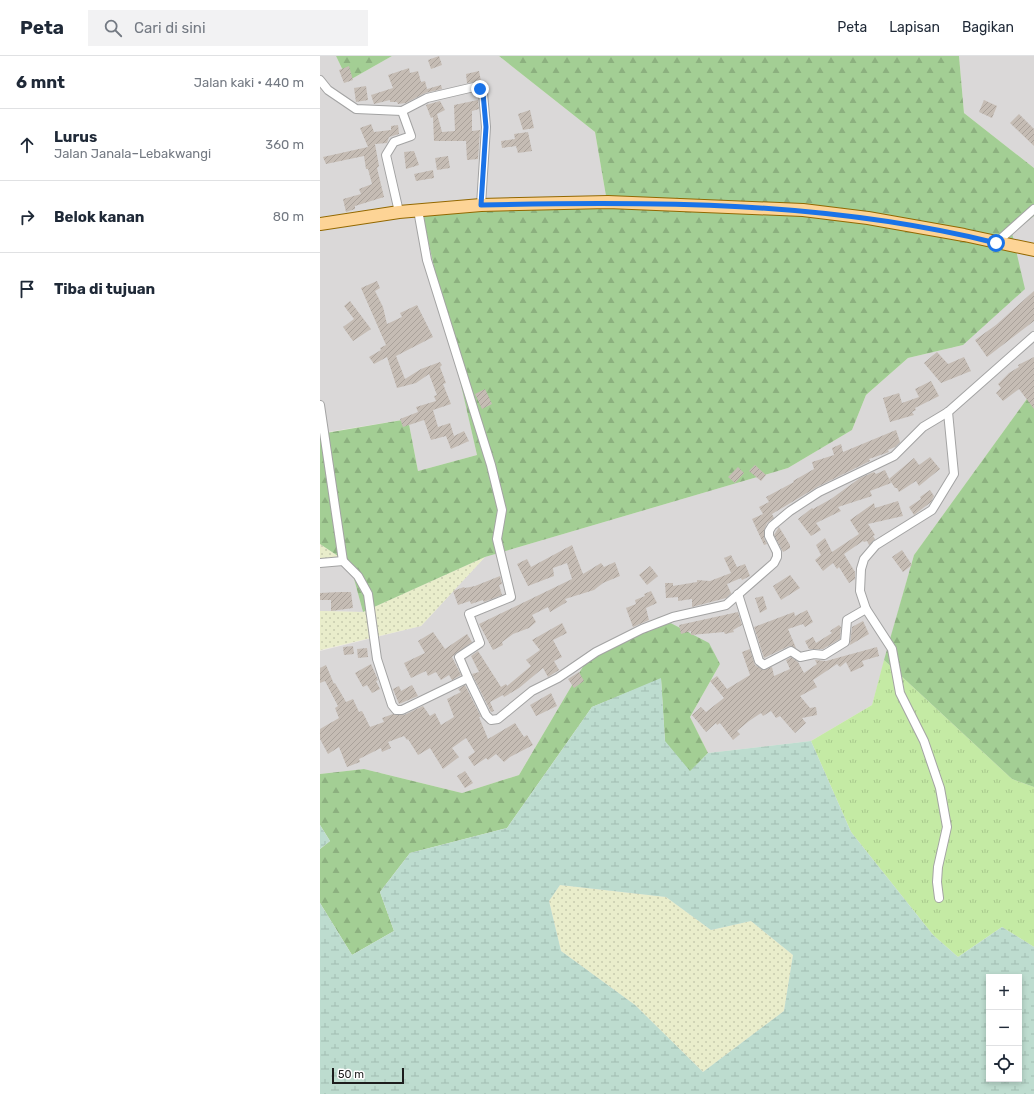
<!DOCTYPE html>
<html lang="id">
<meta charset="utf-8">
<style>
body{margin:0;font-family:Rubik,sans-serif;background:#f2f2f3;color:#1f2937}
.controls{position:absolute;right:12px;bottom:12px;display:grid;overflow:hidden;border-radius:0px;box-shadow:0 2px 6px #0003}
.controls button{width:36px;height:36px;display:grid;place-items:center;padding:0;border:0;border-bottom:1px solid #e0e1e3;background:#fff;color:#1f2937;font:20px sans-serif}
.scale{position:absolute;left:12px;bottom:10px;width:72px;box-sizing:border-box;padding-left:4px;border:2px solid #1c1c1c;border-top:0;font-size:11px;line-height:14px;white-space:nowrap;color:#1c1c1c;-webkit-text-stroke:3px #fff;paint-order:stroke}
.stop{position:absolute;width:12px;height:12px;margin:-9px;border:3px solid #1a73e8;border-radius:50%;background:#fff}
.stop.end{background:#1a73e8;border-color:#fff;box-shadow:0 1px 4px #0008}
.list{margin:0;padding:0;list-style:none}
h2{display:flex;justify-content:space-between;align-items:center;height:52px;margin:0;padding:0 16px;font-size:17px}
h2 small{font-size:13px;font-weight:400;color:#747a83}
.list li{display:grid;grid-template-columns:26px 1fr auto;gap:12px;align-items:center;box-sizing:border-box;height:72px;padding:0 16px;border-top:1px solid #e0e1e3}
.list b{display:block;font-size:15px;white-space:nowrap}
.list p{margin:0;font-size:13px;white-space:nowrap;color:#747a83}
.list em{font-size:13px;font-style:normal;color:#747a83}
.icon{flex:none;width:22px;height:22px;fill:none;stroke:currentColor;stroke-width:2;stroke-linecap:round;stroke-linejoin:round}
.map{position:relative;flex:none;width:714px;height:1038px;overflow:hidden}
header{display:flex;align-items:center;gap:24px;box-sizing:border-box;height:56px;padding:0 20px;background:#fff;border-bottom:1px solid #e0e1e3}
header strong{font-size:19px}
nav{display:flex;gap:22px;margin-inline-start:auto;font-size:14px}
.search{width:280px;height:36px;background:#f2f2f3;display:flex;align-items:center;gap:10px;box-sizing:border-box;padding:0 14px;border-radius:0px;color:#747a83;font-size:15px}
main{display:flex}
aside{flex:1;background:#fff}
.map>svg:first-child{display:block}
</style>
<header>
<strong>Peta</strong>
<div class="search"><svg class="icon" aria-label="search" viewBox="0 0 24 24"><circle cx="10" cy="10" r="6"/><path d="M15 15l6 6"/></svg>Cari di sini</div>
<nav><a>Peta</a><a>Lapisan</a><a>Bagikan</a></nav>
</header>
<main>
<aside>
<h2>6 mnt<small>Jalan kaki · 440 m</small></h2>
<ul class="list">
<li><svg class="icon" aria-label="ahead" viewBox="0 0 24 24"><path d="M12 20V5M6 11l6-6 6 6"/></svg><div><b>Lurus</b><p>Jalan Janala–Lebakwangi</p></div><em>360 m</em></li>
<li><svg class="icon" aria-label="right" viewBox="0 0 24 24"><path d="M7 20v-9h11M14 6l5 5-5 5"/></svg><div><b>Belok kanan</b></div><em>80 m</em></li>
<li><svg class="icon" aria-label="arrive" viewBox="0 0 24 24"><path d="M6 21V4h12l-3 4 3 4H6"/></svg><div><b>Tiba di tujuan</b></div></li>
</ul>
</aside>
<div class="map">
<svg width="714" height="1038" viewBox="0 0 714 1038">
<defs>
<pattern id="farmland-dots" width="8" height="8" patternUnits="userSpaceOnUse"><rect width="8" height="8" fill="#e9edcb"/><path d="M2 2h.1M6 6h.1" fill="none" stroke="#c7cbae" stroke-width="1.8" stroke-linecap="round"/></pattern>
<pattern id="grass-tufts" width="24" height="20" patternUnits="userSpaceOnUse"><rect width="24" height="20" fill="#c4eaa4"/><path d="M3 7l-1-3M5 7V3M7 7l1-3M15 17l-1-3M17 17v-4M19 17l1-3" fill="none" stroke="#a8c88d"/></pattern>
<pattern id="forest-firs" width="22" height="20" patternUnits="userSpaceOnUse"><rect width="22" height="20" fill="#a3ce94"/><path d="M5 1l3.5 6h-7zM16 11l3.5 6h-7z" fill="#8cb07f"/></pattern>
<pattern id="wetland-marsh" width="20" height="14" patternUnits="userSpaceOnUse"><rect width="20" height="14" fill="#bddccf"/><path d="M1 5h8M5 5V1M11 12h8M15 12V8" fill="none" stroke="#a2bcb1"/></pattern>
<pattern id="building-hatch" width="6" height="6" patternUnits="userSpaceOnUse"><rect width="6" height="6" fill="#c5bcb4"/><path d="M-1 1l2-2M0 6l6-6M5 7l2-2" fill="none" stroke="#a9a19a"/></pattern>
</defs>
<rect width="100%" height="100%" fill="#edeae1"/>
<!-- residential -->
<g fill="#dad8d8">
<polygon points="0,0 16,0 28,25 72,0 179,0 275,76 286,140 103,159 157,399 98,415 88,363 2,377 0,367"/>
<polygon points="639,0 714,0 714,112 644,57"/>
<polygon points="714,160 714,333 594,499 552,649 491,685 388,697 370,661 400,608 268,602 199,719 142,737 44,713 0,718 0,595 101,570 165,501 468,412 532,374 546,339 588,302 643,289 692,177"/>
<polygon points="30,508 43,556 0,555 0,511"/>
</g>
<!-- farmland -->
<g fill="url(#farmland-dots)">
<polygon points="0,488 30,508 0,511"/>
<polygon points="165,501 101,570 0,594 0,555 43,556"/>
<polygon points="240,829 346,841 391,874 431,865 473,899 464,955 383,1016 315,949 241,895 229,845"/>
</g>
<!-- grass -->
<polygon fill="url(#grass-tufts)" points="564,604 692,723 714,731 714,891 682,871 638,901 613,879 531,776 491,685 552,649"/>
<!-- forest -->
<g fill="url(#forest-firs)">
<polygon points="16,0 72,0 28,25"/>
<polygon points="179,0 639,0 644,57 714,112 714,160 692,177 705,233 643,289 588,302 546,339 532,374 468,412 165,501 43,556 30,508 0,488 0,378 88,363 98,415 157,399 102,158 286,140 275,76"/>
<polygon points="714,333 714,731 692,723 564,604 594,499"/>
<polygon points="339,561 389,587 400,608 370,661 388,697 370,716 345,686 341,623 272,651 187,772 90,797 60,836 74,875 32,899 0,847 0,793 10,785 0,769 0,718 44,713 142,737 199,719 268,602"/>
</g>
<!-- wetland -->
<g fill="url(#wetland-marsh)" fill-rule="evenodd">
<path d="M341,622l4,63 25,30 18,-18 103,-12 40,91 82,103 25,22 44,-30 32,20v147h-714v-191l32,52 42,-24 -14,-39 30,-39 97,-25 85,-121zM240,829l106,12 45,33 40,-9 42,34 -9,56 -81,61 -68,-67 -74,-54 -12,-50zM669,921h30v102h-30z"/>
<polygon points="0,769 10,785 0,793"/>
</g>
<!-- building -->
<g fill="url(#building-hatch)">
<polygon points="119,0 122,9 111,13 108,4"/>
<polygon points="29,10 33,24 24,27 19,14"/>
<polygon points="89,12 90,17 98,15 101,26 105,25 107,33 121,29 122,33 105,37 86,47 78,48 77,46 70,46 70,44 54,48 51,39 73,32 68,19"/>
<polygon points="159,15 161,25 147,27 146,18"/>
<polygon points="46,30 48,44 36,46 34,32"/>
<polygon points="158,44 159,53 152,55 152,75 160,74 158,103 147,104 146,85 114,85 113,61 111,62 106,49 120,45 125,54 117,58 122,76 135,75 134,49"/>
<polygon points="664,44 677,50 672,62 659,56"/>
<polygon points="210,54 214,72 203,74 198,58"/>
<polygon points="699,58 714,73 714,90 690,67"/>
<polygon points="51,68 54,76 71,74 71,70 78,69 79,78 69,81 67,87 55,88 59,110 57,112 64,141 35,150 35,153 26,156 23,143 41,138 39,133 52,128 48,113 46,113 44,100 6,108 3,101 48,91 40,72"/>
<polygon points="208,76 212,95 198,97 196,90 182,92 181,85 195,83 194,78"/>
<polygon points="94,95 99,109 86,113 84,96"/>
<polygon points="128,100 130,112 117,114 115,102"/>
<polygon points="113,114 114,122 96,125 94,118"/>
<polygon points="57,225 60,232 55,235 63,251 67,268 82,261 80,257 97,249 113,281 76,300 85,323 101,313 120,306 122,309 120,311 126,327 123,328 131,348 113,354 118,371 130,367 134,380 144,375 149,385 131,393 126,380 111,384 104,364 83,371 80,363 98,356 96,351 116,345 114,340 117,339 109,318 96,327 77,332 67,301 54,308 49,301 61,294 60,292 66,289 41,232"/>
<polygon points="714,235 714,265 667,301 655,284 676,269"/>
<polygon points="30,245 51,273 33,285 23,271 34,263 24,250"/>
<polygon points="617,296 628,308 644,301 651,315 621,327 604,307"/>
<polygon points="714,301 714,353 699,333 683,345 676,337 681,332 678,328 689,317 699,311 698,309"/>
<polygon points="611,325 619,340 595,352 596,354 592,356 594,359 570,366 563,342 579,337 582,347 599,341 595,333"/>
<polygon points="165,333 172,348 162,353 155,338"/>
<polygon points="576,374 580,386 575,391 568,394 569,396 549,403 550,405 497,431 452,458 454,462 447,467 444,475 444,482 447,488 444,489 432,463 443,458 439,451 449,446 446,441 474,426 473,425 494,413 492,406 514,399 512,392 521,388 523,396"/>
<polygon points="610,401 620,413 599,430 596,425 579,436 577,432 575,432 569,423 594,402 599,409"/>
<polygon points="435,409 446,419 441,425 429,415"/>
<polygon points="418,411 424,417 415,427 408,421"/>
<polygon points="565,414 571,427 550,435 552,440 518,451 521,455 496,467 501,474 491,480 478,463 492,452 493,453 511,443 540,422 554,416 556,418"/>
<polygon points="610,434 614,440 611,446 594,459 589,451 601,443 600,441"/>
<polygon points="578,445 583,460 548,468 555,479 553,480 555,483 549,489 547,485 544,486 543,485 524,498 535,516 535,523 529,527 519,511 517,513 513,507 503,515 495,504 501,499 496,489 505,482 512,496 539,478 530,464 554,447 555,452"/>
<polygon points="459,471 470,489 470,492 463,496 454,479"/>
<polygon points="252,489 263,518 281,507 284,511 295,506 300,520 283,527 274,534 245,543 247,546 230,556 228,551 212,559 216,566 209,572 193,578 182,586 183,589 173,594 159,568 252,523 247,507 233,512 234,520 208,530 197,508 207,503 211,511"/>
<polygon points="582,494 592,509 583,516 572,501"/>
<polygon points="411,499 417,511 425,508 430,520 422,524 421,522 407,528 411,537 406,542 372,551 372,543 358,545 358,541 346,542 345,527 353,527 353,530 377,526 377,524 390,525 411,517 404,502"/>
<polygon points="330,510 338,520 327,529 319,519"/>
<polygon points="470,519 480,532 461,544 453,530"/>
<polygon points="180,520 182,528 179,529 182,539 164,546 163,544 151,548 150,545 138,549 133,535 144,531 145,532 155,530"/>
<polygon points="331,535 337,547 326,552 329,564 313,571 306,552 316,548 315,544 325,540 324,538"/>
<polygon points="20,536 31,536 33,552 11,555 11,544 0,544 0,537"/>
<polygon points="443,540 447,553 440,557 435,542"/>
<polygon points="487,554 493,566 485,571 483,568 468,573 476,592 469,590 444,602 434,571 474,556 475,560"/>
<polygon points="418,556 422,569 413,574 414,576 405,578 404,576 371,579 371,575 361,578 359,569"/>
<polygon points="543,565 549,578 530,589 532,571"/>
<polygon points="242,567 247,577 233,584 242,601 234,605 239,614 228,621 223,612 199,632 184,641 183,639 170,646 174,655 171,656 152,618 159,616 151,600 158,595 181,631 186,628 187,630 211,610 206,604 220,594 212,584"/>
<polygon points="519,569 521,571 520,583 503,593 489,593 485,585 493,581 496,587 512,577 510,575"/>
<polygon points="113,576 125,593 147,578 152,586 132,601 141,619 132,624 129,619 121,624 116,616 108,620 106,615 91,622 84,607 105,597 98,585"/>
<polygon points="33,590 34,598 24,599 23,591"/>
<polygon points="557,591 559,600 542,605 544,610 531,616 526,606 520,611 517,608 493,624 497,631 480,640 490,652 496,651 497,659 482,662 486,667 475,677 460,660 456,662 451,655 443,660 441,657 429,665 417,675 420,678 413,684 400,667 397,669 396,667 386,676 372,659 381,651 386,656 404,642 390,625 397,620 407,633 430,619 422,596 430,593 435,609 443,614 452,611 454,620 470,613 466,604 471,601 478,606 484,617 497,608 495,604 506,605"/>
<polygon points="47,592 48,601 38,602 37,593"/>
<polygon points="51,608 58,624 56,625 60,633 52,637 47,629 43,631 35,617"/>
<polygon points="6,609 14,628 15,627 26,646 33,643 39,656 42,655 50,671 64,666 62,662 73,658 84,659 103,650 110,660 115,657 121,669 134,661 127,643 141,636 138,633 145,629 161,661 159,661 168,683 195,667 204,681 207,679 213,689 190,701 184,706 176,698 168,704 166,702 154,710 148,701 155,696 146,682 132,692 139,701 123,713 110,692 98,699 88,683 87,684 84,680 68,686 71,692 62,696 61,692 39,703 40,706 27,711 19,691 8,698 0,683 0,673 19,662 15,652 18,650 5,625 0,627 0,612"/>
<polygon points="259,616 264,625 254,632 248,623"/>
<polygon points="92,629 98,640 79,648 73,633 79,630 81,635"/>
<polygon points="231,637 237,650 216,660 210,649"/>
<polygon points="145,715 153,727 145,732 137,720"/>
</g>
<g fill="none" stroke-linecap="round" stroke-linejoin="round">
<defs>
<g id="street">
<polyline points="0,24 8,34 36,53 82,55"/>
<polyline points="98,154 107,204 171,409 182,454 177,483 191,541 149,558 160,587 139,601 148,622"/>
<polyline points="79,156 66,99 74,86 91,80 82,55 107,42 154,31 160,33 163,37 166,71 161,149"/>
<polyline points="676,187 714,153"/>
<polyline points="0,349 23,505 38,520 48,538 57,603 72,649 76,654 82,654 148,622 166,659 171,664 178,663 212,635 238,622 276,596 322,573 353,561 406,549 454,507 457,501 457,496 449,480 449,475 452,470 470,455 499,436 574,400 603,371 628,356 714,280"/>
<polyline points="0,507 23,505"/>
<polyline points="418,538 439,605 444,609 471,595 480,601 494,598 504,599 525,586 527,564 546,553"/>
<polyline points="619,842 617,826 618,811 627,771 620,732 604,685 580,637 572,593 546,553 540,535 541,513 544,503 556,489 612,454 634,418 628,356"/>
</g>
<polyline id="primary" points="0,168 79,156 161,149 288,146 483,154 548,162 644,179 714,194"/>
</defs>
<!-- street casing -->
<use href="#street" stroke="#a3a3a3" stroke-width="10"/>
<!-- primary casing -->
<use href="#primary" stroke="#936800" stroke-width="14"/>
<!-- street -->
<use href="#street" stroke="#fff" stroke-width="8"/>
<!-- primary -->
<use href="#primary" stroke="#fdd496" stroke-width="12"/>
</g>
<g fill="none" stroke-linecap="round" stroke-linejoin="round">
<!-- route -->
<path stroke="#1a73e8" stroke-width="5" d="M160,33l3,4 3,34 -5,78c172,-4 347,-4 515,38"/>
</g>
</svg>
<div class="controls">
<button>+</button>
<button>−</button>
<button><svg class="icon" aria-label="locate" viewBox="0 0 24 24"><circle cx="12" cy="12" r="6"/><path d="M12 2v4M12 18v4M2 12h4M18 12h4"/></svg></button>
</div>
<div class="scale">50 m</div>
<div class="stop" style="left:676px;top:187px"></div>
<div class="stop end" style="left:160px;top:33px"></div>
</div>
</main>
